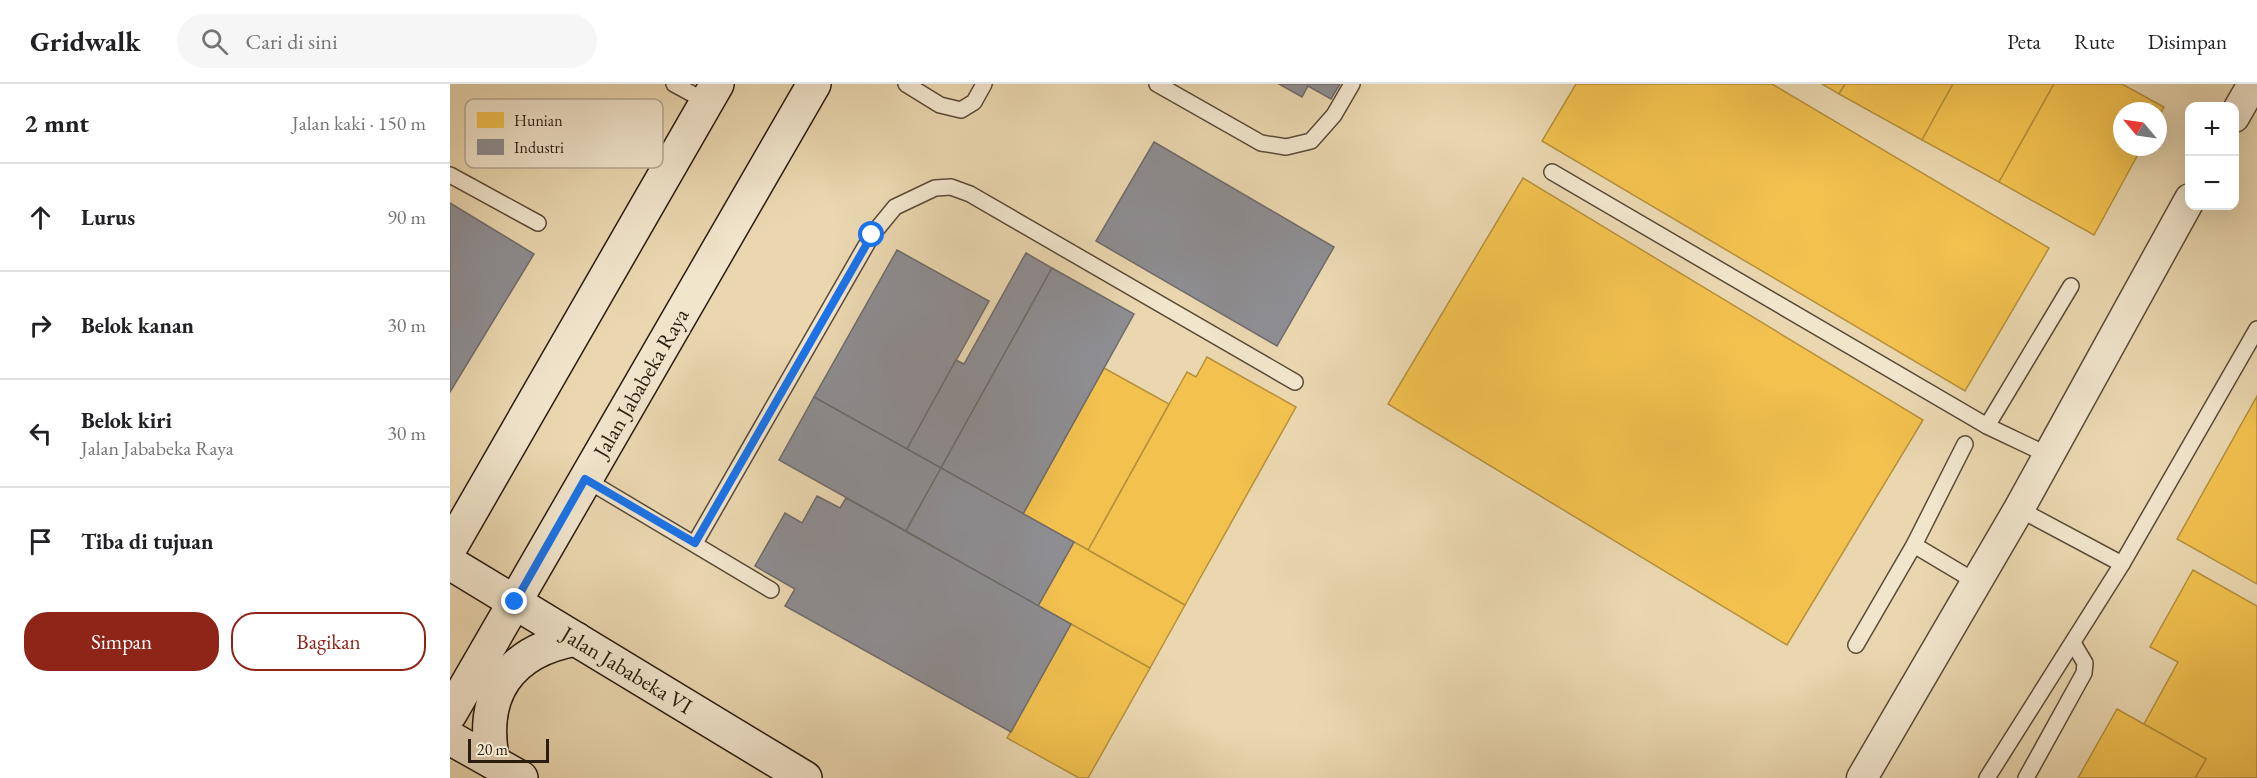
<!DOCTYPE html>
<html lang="id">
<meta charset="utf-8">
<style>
body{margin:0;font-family:"EB Garamond",serif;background:#f6f6f6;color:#202124}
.controls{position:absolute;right:18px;top:18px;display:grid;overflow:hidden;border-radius:12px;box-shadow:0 6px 24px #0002}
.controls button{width:54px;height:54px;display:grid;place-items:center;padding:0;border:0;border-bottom:2px solid #e0e0e0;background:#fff;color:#202124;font:30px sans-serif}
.compass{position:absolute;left:1663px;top:18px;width:54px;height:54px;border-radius:50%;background:#fff;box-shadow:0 6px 24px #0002;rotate:299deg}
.scale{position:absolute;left:18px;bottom:15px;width:81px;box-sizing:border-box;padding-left:6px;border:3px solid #2a1c0e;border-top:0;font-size:16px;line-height:21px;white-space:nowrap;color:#2a1c0e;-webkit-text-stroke:4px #f1e5cc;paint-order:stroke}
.stop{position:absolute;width:18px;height:18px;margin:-14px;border:4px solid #1a73e8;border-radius:50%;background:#fff}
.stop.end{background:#1a73e8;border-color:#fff;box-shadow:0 2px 6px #0008}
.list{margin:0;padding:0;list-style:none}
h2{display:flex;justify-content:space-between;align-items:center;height:78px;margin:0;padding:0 24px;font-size:26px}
h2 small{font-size:20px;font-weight:400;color:#757577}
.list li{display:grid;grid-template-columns:39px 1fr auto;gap:18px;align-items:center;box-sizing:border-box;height:108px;padding:0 24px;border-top:2px solid #e0e0e0}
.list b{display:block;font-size:22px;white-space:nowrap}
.list p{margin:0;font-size:20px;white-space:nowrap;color:#757577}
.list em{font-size:20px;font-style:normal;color:#757577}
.actions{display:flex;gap:12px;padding:18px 24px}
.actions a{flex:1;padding:14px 0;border:2px solid #8f2418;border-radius:24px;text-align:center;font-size:21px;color:#8f2418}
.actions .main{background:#8f2418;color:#fff}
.icon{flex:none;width:33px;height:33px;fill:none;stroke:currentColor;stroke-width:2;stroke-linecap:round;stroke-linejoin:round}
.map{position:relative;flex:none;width:1807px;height:694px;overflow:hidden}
header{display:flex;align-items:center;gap:36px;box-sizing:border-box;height:84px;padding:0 30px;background:#fff;border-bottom:2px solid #e0e0e0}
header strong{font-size:28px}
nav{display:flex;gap:33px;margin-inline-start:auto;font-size:21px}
.search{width:420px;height:54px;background:#f6f6f6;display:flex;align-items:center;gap:15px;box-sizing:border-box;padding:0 21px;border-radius:33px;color:#757577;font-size:22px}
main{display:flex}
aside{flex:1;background:#fff}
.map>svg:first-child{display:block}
</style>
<header>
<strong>Gridwalk</strong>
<div class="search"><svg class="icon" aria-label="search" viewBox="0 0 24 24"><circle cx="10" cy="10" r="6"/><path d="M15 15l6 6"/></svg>Cari di sini</div>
<nav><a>Peta</a><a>Rute</a><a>Disimpan</a></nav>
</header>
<main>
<aside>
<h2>2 mnt<small>Jalan kaki · 150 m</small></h2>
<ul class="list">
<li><svg class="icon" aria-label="ahead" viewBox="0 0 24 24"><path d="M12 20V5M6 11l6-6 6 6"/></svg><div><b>Lurus</b></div><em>90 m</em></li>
<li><svg class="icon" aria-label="right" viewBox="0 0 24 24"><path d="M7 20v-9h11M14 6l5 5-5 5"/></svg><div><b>Belok kanan</b></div><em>30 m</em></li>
<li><svg class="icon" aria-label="left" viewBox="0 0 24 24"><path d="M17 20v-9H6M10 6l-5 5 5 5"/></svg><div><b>Belok kiri</b><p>Jalan Jababeka Raya</p></div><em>30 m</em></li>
<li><svg class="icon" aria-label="arrive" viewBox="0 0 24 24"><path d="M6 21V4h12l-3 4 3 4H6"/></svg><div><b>Tiba di tujuan</b></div></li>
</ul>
<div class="actions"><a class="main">Simpan</a><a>Bagikan</a></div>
</aside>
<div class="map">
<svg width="1807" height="694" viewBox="0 0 1807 694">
<rect width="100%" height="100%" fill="#ead7b0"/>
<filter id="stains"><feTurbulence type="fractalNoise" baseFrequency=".00333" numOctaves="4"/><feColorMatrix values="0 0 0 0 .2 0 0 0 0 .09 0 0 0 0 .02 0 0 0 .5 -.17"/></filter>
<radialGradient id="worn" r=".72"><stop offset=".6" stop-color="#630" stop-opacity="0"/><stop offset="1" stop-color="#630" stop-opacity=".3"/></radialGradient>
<!-- homes -->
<g fill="#f2c14e" stroke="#b6903b" stroke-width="1.5">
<polygon points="1126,0 1322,0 1599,164 1515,307 1092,57"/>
<polygon points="1372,0 1395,0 1389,10"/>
<polygon points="1395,0 1503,0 1472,56 1389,10"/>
<polygon points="1503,0 1604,0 1549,98 1472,56"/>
<polygon points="1604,0 1672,0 1714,23 1708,34 1708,27 1672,27 1672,63 1692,63 1644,151 1549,98"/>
<polygon points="1073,94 1473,336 1337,561 938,320"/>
<polygon points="757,273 846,323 735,521 638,466 737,288 746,293"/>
<polygon points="654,284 719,320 638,466 573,430"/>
<polygon points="1807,312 1807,500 1727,455"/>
<polygon points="624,458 735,521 700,584 588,522"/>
<polygon points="1743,486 1807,522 1807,694 1745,694 1756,675 1694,640 1728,578 1700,563"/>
<polygon points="621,540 700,584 638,694 629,694 557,654"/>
<polygon points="1667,625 1756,675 1745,694 1628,694"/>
</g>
<!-- industry -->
<g fill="#8d8d92" stroke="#6f6b6a" stroke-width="1.5">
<polygon points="829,0 890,0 881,15 858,2 852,13"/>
<polygon points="704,58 884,163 827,262 646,157"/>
<polygon points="0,119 84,170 0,308"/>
<polygon points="447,166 539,217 457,365 364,313"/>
<polygon points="576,169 602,184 491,384 457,365 506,276 514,280"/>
<polygon points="602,184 684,230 573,430 491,384"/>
<polygon points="364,313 491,384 456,447 329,376"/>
<polygon points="491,384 624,458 588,522 456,447"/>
<polygon points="367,412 390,424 396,414 621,540 561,648 335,522 345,505 305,482 335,429 352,439"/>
</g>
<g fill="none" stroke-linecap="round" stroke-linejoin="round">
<defs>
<g id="lane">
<polyline points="224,0 257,18"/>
<polyline points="456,0 490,21 511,26 524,18 534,0"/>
<polyline points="707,0 811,59 836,63 861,57 884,31 902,0"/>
<polyline points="1102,88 1537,342 1598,371"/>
<polyline points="0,91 88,139"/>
<polyline points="1537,342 1621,202"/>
<polyline points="135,395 321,506"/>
<polyline points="1569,425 1672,480 1807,245"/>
<polyline points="245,459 422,151 445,123 485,104 501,103 520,110 845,298"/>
<polyline points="1464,461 1526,498"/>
<polyline points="1406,561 1464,461 1515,360"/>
<polyline points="1537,694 1672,480"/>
<polyline points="1576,694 1634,589 1635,579 1623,559"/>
</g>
<g id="street">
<polyline points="1784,33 1803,0"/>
<polyline points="1412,694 1569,425 1740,115"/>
</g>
<g id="secondary">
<polyline points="0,464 267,0"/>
<polyline points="0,479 355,694"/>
<polyline points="0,630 364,0"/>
<polyline points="0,654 71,694"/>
<path d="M43,678c-14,-67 16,-111 83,-123"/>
</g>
</defs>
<!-- lane casing -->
<use href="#lane" stroke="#5a4b36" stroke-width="18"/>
<!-- street casing -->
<use href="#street" stroke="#5a4b36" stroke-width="33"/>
<!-- secondary casing -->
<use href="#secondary" stroke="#2a1c0e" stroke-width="36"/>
<!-- lane -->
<use href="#lane" stroke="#f1e5cc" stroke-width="15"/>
<!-- street -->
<use href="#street" stroke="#f1e5cc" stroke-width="30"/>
<!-- secondary -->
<use href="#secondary" stroke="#f1e5cc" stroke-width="33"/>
</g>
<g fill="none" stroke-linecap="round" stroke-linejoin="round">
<!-- route -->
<polyline stroke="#1a73e8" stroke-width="8" points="65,518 135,395 245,459 422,151"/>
</g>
<g text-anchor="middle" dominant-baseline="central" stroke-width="6" stroke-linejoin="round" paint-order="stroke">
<!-- street labels -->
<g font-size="22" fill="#2a1c0e" stroke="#f1e5cc">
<text transform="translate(191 299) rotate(-60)">Jalan Jababeka Raya</text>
<text transform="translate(177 586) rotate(31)">Jalan Jababeka VI</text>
</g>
</g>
<!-- legend -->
<rect x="15" y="15" width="198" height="69" rx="9" fill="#f1e5cc" stroke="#b5a993" stroke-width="1.5"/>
<rect x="27" y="28" width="27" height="16" fill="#f2c14e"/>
<rect x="27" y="55" width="27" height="16" fill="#8d8d92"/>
<g font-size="16" fill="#2a1c0e">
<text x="64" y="42">Hunian</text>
<text x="64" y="69">Industri</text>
</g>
<rect width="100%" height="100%" filter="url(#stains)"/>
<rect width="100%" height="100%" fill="url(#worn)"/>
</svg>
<div class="controls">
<button>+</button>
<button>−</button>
</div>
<svg class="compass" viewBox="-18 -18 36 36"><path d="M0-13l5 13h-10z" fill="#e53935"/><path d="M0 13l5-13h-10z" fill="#757577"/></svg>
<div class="scale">20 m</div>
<div class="stop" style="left:422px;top:151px"></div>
<div class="stop end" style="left:65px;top:518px"></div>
</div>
</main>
